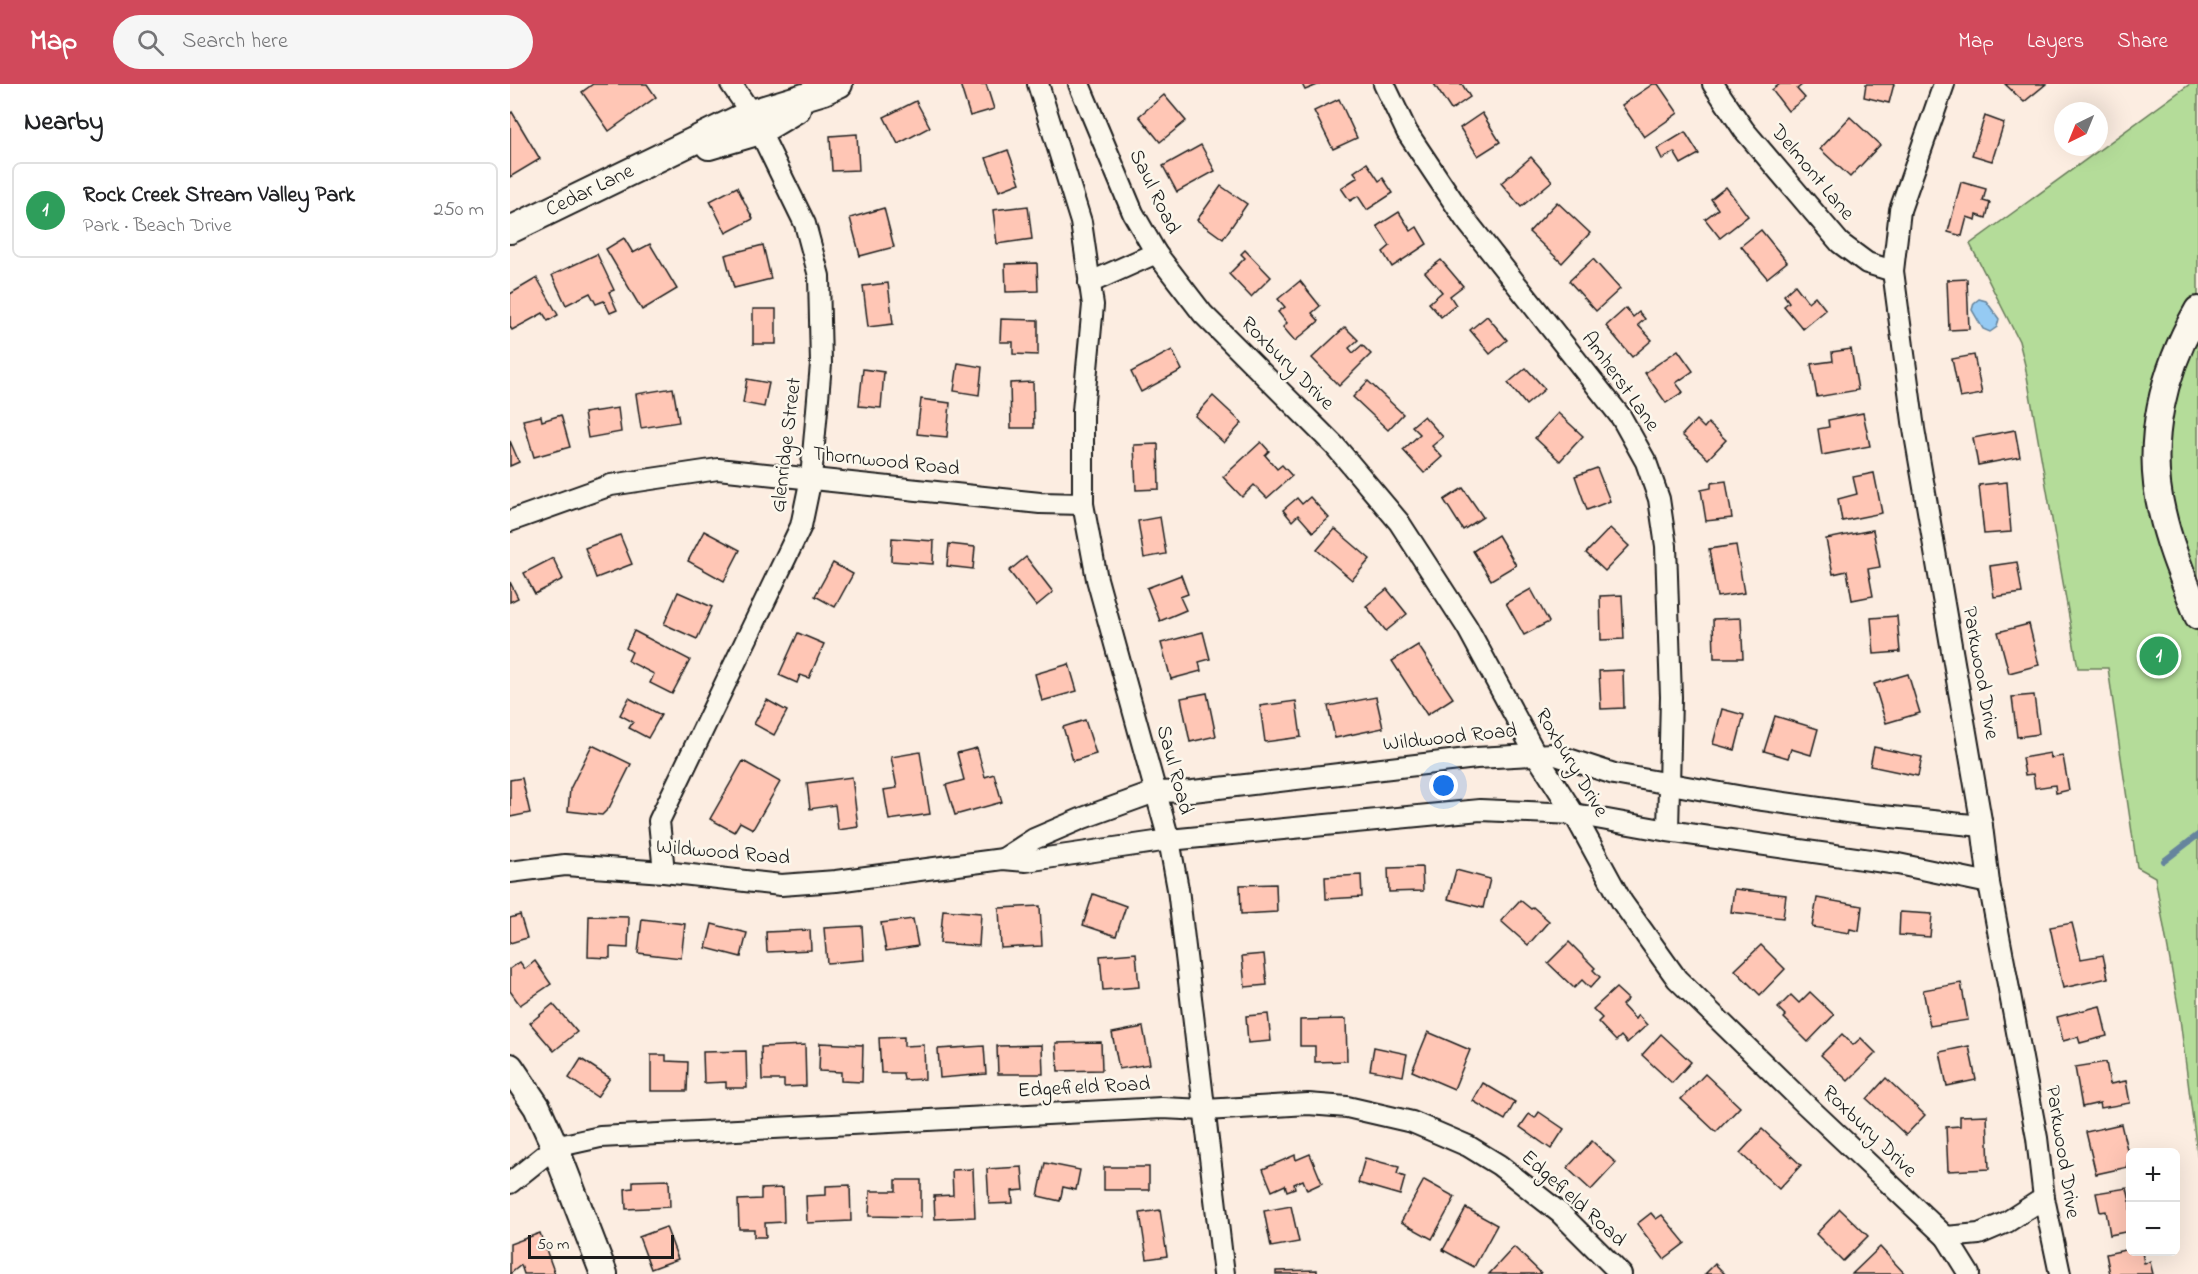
<!DOCTYPE html>
<meta charset="utf-8">
<style>
body{margin:0;font-family:"Indie Flower",sans-serif;background:#f6f6f6;color:#202124}
.controls{position:absolute;right:18px;bottom:18px;display:grid;overflow:hidden;border-radius:9px;box-shadow:0 6px 24px #0002}
.controls button{width:54px;height:54px;display:grid;place-items:center;padding:0;border:0;border-bottom:2px solid #e0e0e0;background:#fff;color:#202124;font:30px sans-serif}
.compass{position:absolute;left:1544px;top:18px;width:54px;height:54px;border-radius:50%;background:#fff;box-shadow:0 6px 24px #0002;rotate:223deg}
.scale{position:absolute;left:18px;bottom:15px;width:146px;box-sizing:border-box;padding-left:6px;border:3px solid #1c1c1c;border-top:0;font-size:16px;line-height:21px;white-space:nowrap;color:#1c1c1c;-webkit-text-stroke:4px #fbf7ec;paint-order:stroke}
.you{position:absolute;left:934px;top:702px;width:21px;height:21px;margin:-15px;border:4px solid #fff;border-radius:50%;background:#1a73e8;box-shadow:0 0 0 9px #1a73e833}
.badge{display:grid;place-items:center;width:39px;height:39px;border-radius:50%;background:#d1495b;color:#fff;font-size:20px;font-weight:700}
.pin{position:absolute;translate:-50% -50%;border:3px solid #fff;box-shadow:0 2px 6px #0006}
.list{margin:0;padding:0;list-style:none}
h2{display:flex;justify-content:space-between;align-items:center;height:78px;margin:0;padding:0 24px;font-size:26px}
h2 small{font-size:20px;font-weight:400;color:#757577}
.list li{display:grid;grid-template-columns:39px 1fr auto;gap:18px;align-items:center;box-sizing:border-box;height:96px;margin:0 12px 12px;padding:0 12px;border:2px solid #e0e0e0;border-radius:9px}
.list b{display:block;font-size:22px;white-space:nowrap}
.list p{margin:0;font-size:20px;white-space:nowrap;color:#757577}
.list em{font-size:20px;font-style:normal;color:#757577}
.icon{flex:none;width:33px;height:33px;fill:none;stroke:currentColor;stroke-width:2;stroke-linecap:round;stroke-linejoin:round}
.map{position:relative;flex:none;width:1688px;height:1190px;overflow:hidden}
header{display:flex;align-items:center;gap:36px;box-sizing:border-box;height:84px;padding:0 30px;background:#d1495b;color:#fff}
header strong{font-size:28px}
nav{display:flex;gap:33px;margin-inline-start:auto;font-size:21px}
.search{width:420px;height:54px;background:#f6f6f6;display:flex;align-items:center;gap:15px;box-sizing:border-box;padding:0 21px;border-radius:33px;color:#757577;font-size:22px}
main{display:flex}
aside{flex:1;background:#fff}
.map>svg:first-child{display:block}
</style>
<header>
<strong>Map</strong>
<div class="search"><svg class="icon" aria-label="search" viewBox="0 0 24 24"><circle cx="10" cy="10" r="6"/><path d="M15 15l6 6"/></svg>Search here</div>
<nav><a>Map</a><a>Layers</a><a>Share</a></nav>
</header>
<main>
<aside>
<h2>Nearby<small></small></h2>
<ul class="list">
<li><span class="badge" style="background:#2e9e5b">1</span><div><b>Rock Creek Stream Valley Park</b><p>Park · Beach Drive</p></div><em>250 m</em></li>
</ul>
</aside>
<div class="map">
<svg width="1688" height="1190" viewBox="0 0 1688 1190">
<rect width="100%" height="100%" fill="#fcede1"/>
<filter id="ink" filterUnits="userSpaceOnUse"><feTurbulence type="fractalNoise" baseFrequency=".0167" numOctaves="2"/><feDisplacementMap in="SourceGraphic" scale="12" xChannelSelector="R" yChannelSelector="G"/><feConvolveMatrix kernelMatrix="1 2 1 2 8 2 1 2 1" color-interpolation-filters="sRGB"/></filter>
<g filter="url(#ink)">
<!-- green -->
<polygon fill="#b4dc99" stroke="#687c5a" stroke-width="1.5" points="1680,0 1688,0 1688,1076 1669,927 1645,793 1627,783 1598,584 1568,584 1515,281 1509,257 1460,160"/>
<!-- water -->
<polygon fill="#95caf3" stroke="#65849d" stroke-width="1.5" points="1469,215 1476,217 1489,235 1487,243 1480,248 1473,245 1462,226 1464,219"/>
<g fill="none" stroke-linecap="round" stroke-linejoin="round">
<!-- stream -->
<polyline stroke="#65849d" stroke-width="6" points="1654,777 1688,751"/>
</g>
<!-- building -->
<g fill="#ffc6b5" stroke="#1c1c1c" stroke-width="1.5">
<polygon points="83,0 137,0 146,13 99,47 72,8"/>
<polygon points="450,0 476,0 484,25 460,32"/>
<polygon points="792,0 810,0 795,6"/>
<polygon points="924,0 952,0 960,13 941,26"/>
<polygon points="1143,0 1148,0 1168,29 1134,53 1112,21"/>
<polygon points="1270,0 1293,0 1287,5 1295,14 1278,27 1262,6"/>
<polygon points="1356,0 1384,0 1379,19 1354,13"/>
<polygon points="1495,0 1536,0 1514,18"/>
<polygon points="654,11 676,37 650,58 629,32"/>
<polygon points="829,15 847,54 823,65 804,27"/>
<polygon points="406,17 420,43 388,60 374,33"/>
<polygon points="2,28 30,75 0,93 0,30"/>
<polygon points="972,29 990,58 968,72 950,44"/>
<polygon points="1475,32 1494,39 1482,77 1462,71"/>
<polygon points="1340,33 1370,61 1340,93 1310,65"/>
<polygon points="1175,48 1189,70 1171,80 1164,68 1152,75 1147,65"/>
<polygon points="347,50 349,86 322,87 320,52"/>
<polygon points="691,61 705,87 667,108 653,82"/>
<polygon points="498,66 510,99 489,107 476,74"/>
<polygon points="1021,73 1042,97 1011,123 991,99"/>
<polygon points="857,79 869,97 873,94 883,109 857,126 848,112 840,117 831,104 848,93 844,88"/>
<polygon points="1451,98 1476,105 1473,117 1480,119 1476,134 1467,131 1466,136 1457,133 1452,152 1438,148"/>
<polygon points="711,102 737,120 713,155 687,136"/>
<polygon points="227,103 243,135 216,149 200,117"/>
<polygon points="1216,103 1238,132 1210,154 1195,135 1208,125 1201,115"/>
<polygon points="1047,118 1080,149 1052,179 1019,148"/>
<polygon points="518,122 522,155 487,160 483,126"/>
<polygon points="374,124 384,163 350,172 340,134"/>
<polygon points="889,128 901,147 907,143 917,160 882,183 873,168 880,162 867,142"/>
<polygon points="1251,146 1277,178 1257,194 1231,162"/>
<polygon points="114,154 123,169 140,160 167,205 132,226 96,165"/>
<polygon points="253,161 261,195 224,204 215,171"/>
<polygon points="735,166 761,193 741,213 719,190 735,174 731,170"/>
<polygon points="87,170 104,206 99,208 107,226 100,229 94,217 86,220 80,209 56,221 42,191"/>
<polygon points="1083,175 1110,205 1086,227 1059,197"/>
<polygon points="931,176 953,202 940,212 946,221 931,233 919,219 932,208 915,188"/>
<polygon points="527,179 528,207 496,208 495,180"/>
<polygon points="27,194 48,231 38,237 33,229 2,246 0,243 0,210"/>
<polygon points="1457,195 1459,245 1439,246 1437,196"/>
<polygon points="790,197 810,222 802,229 809,237 785,257 773,243 777,239 768,228 775,223 768,215"/>
<polygon points="378,199 383,240 358,243 353,202"/>
<polygon points="1285,201 1298,218 1305,212 1316,226 1293,245 1274,222 1279,218 1274,211"/>
<polygon points="1116,224 1123,233 1129,228 1135,235 1128,241 1142,256 1122,273 1096,242"/>
<rect x="243" y="225" width="23" height="35"/>
<polygon points="977,232 997,256 980,270 960,246"/>
<polygon points="491,235 528,236 528,271 503,270 503,258 490,258"/>
<polygon points="835,243 848,256 839,264 843,269 852,261 861,270 829,302 802,274"/>
<polygon points="1341,265 1348,306 1307,313 1301,280 1323,277 1322,268"/>
<polygon points="662,266 672,286 631,308 621,288"/>
<polygon points="1168,266 1183,287 1166,299 1173,308 1156,319 1135,289"/>
<polygon points="1464,271 1472,310 1450,314 1442,275"/>
<polygon points="448,279 472,283 469,311 444,307"/>
<polygon points="1016,284 1035,305 1016,321 998,299"/>
<polygon points="353,285 374,288 371,324 349,322"/>
<polygon points="237,295 259,299 254,323 233,319"/>
<polygon points="858,297 893,330 878,346 843,313"/>
<polygon points="523,298 524,344 501,344 500,299"/>
<polygon points="163,304 169,338 131,344 126,310"/>
<polygon points="703,312 732,339 714,359 685,332"/>
<polygon points="411,315 440,319 437,353 407,350"/>
<polygon points="108,324 111,348 78,354 74,329"/>
<polygon points="1048,329 1073,352 1050,377 1025,354"/>
<polygon points="1353,329 1360,362 1312,371 1308,345 1319,343 1318,336"/>
<polygon points="51,331 60,363 24,373 13,336 31,332 32,337"/>
<polygon points="914,332 933,353 922,362 932,373 914,389 893,366 910,350 902,342"/>
<polygon points="1186,336 1194,344 1198,339 1216,356 1198,375 1172,351"/>
<polygon points="1505,346 1510,373 1468,381 1463,354"/>
<polygon points="0,357 9,378 0,382"/>
<polygon points="751,358 759,367 755,371 767,385 772,381 782,392 757,414 744,401 732,413 713,393"/>
<polygon points="648,360 649,405 626,406 624,361"/>
<polygon points="1087,384 1100,417 1077,426 1065,392"/>
<polygon points="1364,389 1372,429 1332,437 1328,415 1347,410 1343,393"/>
<polygon points="1216,397 1222,434 1196,437 1191,406 1201,404 1201,399"/>
<polygon points="1497,398 1501,448 1474,450 1469,401"/>
<polygon points="953,404 973,433 953,446 934,416"/>
<polygon points="800,413 819,434 803,448 788,431 782,437 773,426 787,414 792,420"/>
<polygon points="650,433 656,470 634,474 628,437"/>
<polygon points="1100,444 1119,462 1095,487 1076,469"/>
<polygon points="825,445 860,475 842,496 807,466"/>
<polygon points="1363,446 1370,483 1358,485 1363,512 1342,516 1337,487 1323,490 1316,455"/>
<polygon points="194,447 230,466 214,497 178,477"/>
<polygon points="110,451 122,480 86,494 75,464"/>
<polygon points="988,451 1006,481 981,496 963,467"/>
<polygon points="382,454 424,457 423,480 381,477"/>
<polygon points="439,460 465,463 463,485 437,482"/>
<polygon points="1226,461 1234,509 1207,513 1199,465"/>
<polygon points="516,473 543,508 526,522 499,487"/>
<polygon points="43,474 53,495 25,510 14,489"/>
<polygon points="1507,478 1512,509 1484,513 1480,482"/>
<polygon points="323,479 343,490 325,523 305,512"/>
<polygon points="671,491 678,510 670,513 676,526 650,537 637,504"/>
<polygon points="0,498 8,514 0,518"/>
<polygon points="877,505 897,530 876,547 856,522"/>
<polygon points="1021,505 1039,538 1014,551 996,519"/>
<polygon points="168,508 202,523 187,555 154,540"/>
<polygon points="1112,511 1114,555 1091,556 1090,512"/>
<polygon points="1387,532 1390,568 1364,570 1361,534"/>
<polygon points="1231,534 1233,574 1204,574 1203,535"/>
<polygon points="1519,540 1529,581 1499,589 1488,548"/>
<polygon points="124,547 180,576 162,610 140,599 144,590 118,577 122,568 116,564"/>
<polygon points="693,548 700,575 689,578 691,587 661,595 651,559"/>
<polygon points="288,549 314,560 299,594 290,591 287,599 269,591"/>
<polygon points="908,561 943,614 917,631 882,577"/>
<polygon points="559,580 567,607 532,617 525,590"/>
<polygon points="1113,586 1114,624 1091,625 1089,587"/>
<polygon points="1398,590 1410,629 1376,639 1364,600"/>
<polygon points="697,609 706,652 680,658 671,614"/>
<polygon points="1524,611 1529,650 1507,653 1502,613"/>
<polygon points="866,613 873,644 825,654 818,622"/>
<polygon points="119,614 151,631 138,654 119,644 123,638 110,631"/>
<polygon points="257,616 277,627 264,651 244,640"/>
<polygon points="786,617 791,653 755,658 750,622"/>
<polygon points="1212,625 1234,631 1225,666 1203,660"/>
<polygon points="1265,632 1308,645 1301,671 1281,665 1278,674 1254,667"/>
<polygon points="575,636 586,670 563,677 553,643"/>
<polygon points="82,661 121,680 99,724 92,731 58,727 60,705"/>
<polygon points="1364,663 1412,673 1408,692 1360,682"/>
<polygon points="467,664 475,693 484,690 492,718 445,731 436,701 454,696 447,669"/>
<polygon points="410,668 420,730 379,736 374,706 387,704 381,673"/>
<polygon points="1540,669 1541,674 1553,672 1559,706 1546,709 1545,701 1525,704 1523,690 1515,691 1512,674"/>
<polygon points="233,677 270,698 243,745 230,738 224,748 200,735"/>
<polygon points="342,693 348,743 328,746 325,721 300,725 297,699"/>
<polygon points="12,694 20,729 0,733 0,696"/>
<polygon points="912,783 913,807 879,808 878,784"/>
<polygon points="946,786 980,795 973,824 938,815"/>
<polygon points="851,791 852,813 816,815 815,793"/>
<polygon points="766,800 767,828 731,830 730,801"/>
<polygon points="1224,805 1276,811 1273,834 1221,828"/>
<polygon points="583,810 616,822 606,852 573,841"/>
<polygon points="1307,814 1352,822 1349,847 1340,845 1339,849 1302,843"/>
<polygon points="1010,816 1021,825 1023,823 1039,837 1018,861 991,837"/>
<polygon points="530,822 532,862 491,864 489,824"/>
<polygon points="433,826 471,829 469,862 430,859"/>
<polygon points="1390,828 1422,830 1420,853 1389,851"/>
<polygon points="10,831 17,854 0,859 0,834"/>
<polygon points="79,832 119,833 118,864 100,863 100,874 78,873"/>
<polygon points="132,835 175,840 171,874 128,869"/>
<polygon points="403,835 408,862 376,867 371,839"/>
<polygon points="1562,839 1571,875 1593,871 1598,894 1553,904 1540,843"/>
<polygon points="202,840 237,849 231,873 196,864"/>
<polygon points="352,842 354,876 317,879 314,844"/>
<polygon points="300,846 301,866 257,868 256,848"/>
<polygon points="1059,858 1085,884 1083,886 1090,893 1080,904 1072,896 1064,904 1038,879"/>
<polygon points="1251,861 1275,885 1250,911 1225,886"/>
<polygon points="626,869 629,903 593,906 590,872"/>
<polygon points="754,870 757,901 735,903 732,872"/>
<polygon points="25,877 41,900 10,921 0,907 0,885 10,878 15,885"/>
<polygon points="1451,899 1458,936 1420,942 1413,906"/>
<polygon points="1106,904 1118,915 1112,921 1125,935 1128,931 1137,941 1117,959 1111,952 1106,957 1088,938 1092,934 1083,925"/>
<polygon points="1300,908 1324,931 1298,958 1274,934 1276,932 1268,924 1281,911 1289,919"/>
<polygon points="43,920 67,948 44,967 20,939"/>
<polygon points="1590,922 1597,952 1570,959 1568,953 1553,957 1547,933"/>
<polygon points="758,930 761,957 738,959 736,932"/>
<polygon points="836,935 837,977 805,978 805,962 790,962 790,936"/>
<polygon points="633,943 640,980 609,985 602,949"/>
<polygon points="918,948 960,966 944,1005 902,987"/>
<polygon points="1151,950 1181,978 1162,999 1132,971"/>
<polygon points="1332,950 1343,961 1351,954 1366,969 1338,997 1311,971"/>
<polygon points="394,953 394,962 414,961 415,995 394,996 393,989 371,989 369,954"/>
<polygon points="591,958 592,986 548,987 546,959"/>
<polygon points="310,959 353,961 352,998 331,997 331,988 309,987"/>
<polygon points="295,961 296,1002 274,1003 274,996 252,996 251,963"/>
<polygon points="532,961 533,990 488,990 487,962"/>
<polygon points="474,962 476,990 430,994 428,965"/>
<polygon points="1459,962 1466,996 1437,1002 1430,968"/>
<polygon points="864,963 897,970 893,992 860,986"/>
<polygon points="236,967 237,1004 216,1004 216,998 194,999 193,968"/>
<polygon points="141,971 156,971 156,977 178,978 177,1007 141,1007"/>
<polygon points="71,975 100,994 87,1013 59,994"/>
<polygon points="1596,978 1600,1000 1616,997 1620,1019 1591,1024 1590,1019 1572,1023 1565,983"/>
<polygon points="1195,990 1230,1023 1206,1048 1171,1015"/>
<polygon points="1376,994 1415,1031 1396,1051 1357,1015"/>
<polygon points="973,999 1005,1018 995,1036 963,1017"/>
<polygon points="1029,1028 1054,1045 1041,1065 1010,1043 1019,1030 1025,1034"/>
<polygon points="1477,1031 1479,1085 1438,1087 1436,1043 1450,1042 1450,1032"/>
<polygon points="1611,1040 1620,1078 1617,1079 1618,1083 1586,1090 1576,1048"/>
<polygon points="1252,1045 1291,1081 1269,1105 1230,1069"/>
<polygon points="1082,1057 1106,1079 1081,1106 1057,1084"/>
<polygon points="800,1070 812,1099 797,1106 793,1096 784,1100 785,1104 777,1107 775,1101 762,1107 753,1085 785,1071 786,1076"/>
<polygon points="855,1074 889,1083 887,1090 895,1093 890,1111 848,1099"/>
<polygon points="535,1079 570,1086 566,1106 553,1103 550,1117 528,1112"/>
<polygon points="512,1083 514,1106 502,1107 503,1119 479,1120 477,1085"/>
<rect x="594" y="1083" width="45" height="23"/>
<polygon points="463,1085 465,1133 425,1135 424,1112 443,1111 442,1086"/>
<polygon points="159,1096 160,1123 116,1125 115,1105 123,1104 123,1097"/>
<polygon points="386,1096 411,1096 411,1133 359,1132 360,1107 386,1107"/>
<polygon points="914,1096 945,1113 922,1155 891,1138"/>
<polygon points="340,1101 341,1137 297,1139 296,1112 316,1111 316,1102"/>
<polygon points="273,1104 274,1138 255,1139 256,1153 244,1153 244,1145 229,1145 228,1116 251,1115 251,1105"/>
<polygon points="1617,1104 1620,1117 1620,1147 1600,1151 1596,1127 1590,1128 1586,1109"/>
<polygon points="781,1122 789,1158 761,1163 754,1127"/>
<polygon points="956,1124 987,1141 964,1183 933,1166"/>
<polygon points="1330,1125 1358,1152 1333,1177 1306,1150"/>
<polygon points="650,1126 657,1172 637,1175 630,1129"/>
<polygon points="1141,1129 1146,1135 1152,1131 1175,1159 1154,1175 1127,1140"/>
<polygon points="156,1143 168,1175 141,1185 129,1153"/>
<polygon points="30,1149 45,1190 14,1190 11,1181 0,1190 0,1160"/>
<polygon points="1004,1163 1031,1189 1030,1190 979,1190"/>
<polygon points="1370,1163 1395,1190 1342,1190"/>
<polygon points="1620,1165 1620,1168 1632,1168 1634,1179 1640,1178 1643,1190 1600,1190 1596,1170"/>
<polygon points="1205,1180 1215,1190 1195,1190"/>
<polygon points="807,1186 807,1190 766,1190 766,1187"/>
</g>
<g fill="none" stroke-linecap="round" stroke-linejoin="round">
<defs>
<g id="minor">
<polyline points="528,0 571,138 583,221 573,327 573,420 587,495 659,756 668,805 714,1190"/>
<polyline points="569,0 623,129 646,169 693,230 825,362 889,438 957,543 1025,669 1064,730 1112,818 1167,895 1294,1019 1436,1153 1459,1190"/>
<polyline points="874,0 897,48 955,135 1111,333 1136,378 1149,415 1156,462 1161,613 1158,747"/>
<polyline points="1203,0 1234,46 1330,159 1357,179 1383,187"/>
<polyline points="1434,0 1390,126 1383,187 1404,345 1472,742 1479,799 1527,1054 1534,1114 1550,1190"/>
<polyline points="579,199 646,169"/>
<polyline points="0,437 101,401 208,385 530,419 573,420"/>
<polyline points="493,775 524,755 573,734 645,708 683,707 966,674 1043,670 1104,690 1239,714 1352,730 1472,742"/>
<polyline points="0,788 55,781 154,788 271,801 326,797 493,775 516,777 659,756 970,726 1064,730 1158,747 1388,780 1479,799"/>
<polyline points="154,788 149,737 291,442 301,394 311,280 309,192 295,140 241,29 221,0"/>
<polyline points="0,1099 45,1063 90,1053 652,1024 695,1026 798,1020 837,1023 902,1038 958,1062 989,1081 1050,1129 1111,1190"/>
<polyline points="1436,1153 1469,1150 1497,1138 1534,1114"/>
</g>
<g id="tertiary">
<polyline points="199,62 250,47 287,25"/>
<polyline points="0,146 241,29 314,7 329,0"/>
<path d="M1688,226c-35,61 -53,132 -36,202 8,36 23,70 36,104"/>
<polyline points="0,983 27,1023 45,1063 94,1190"/>
</g>
</defs>
<!-- minor casing -->
<use href="#minor" stroke="#1c1c1c" stroke-width="24"/>
<!-- tertiary casing -->
<use href="#tertiary" stroke="#1c1c1c" stroke-width="30"/>
<!-- minor -->
<use href="#minor" stroke="#fbf7ec" stroke-width="20"/>
<!-- tertiary -->
<use href="#tertiary" stroke="#fbf7ec" stroke-width="26"/>
</g>
</g>
<g text-anchor="middle" dominant-baseline="central" stroke-width="5" stroke-linejoin="round" paint-order="stroke">
<!-- street labels -->
<g font-size="21" fill="#1c1c1c" stroke="#fbf7ec">
<text transform="translate(1302 89) rotate(50)">Delmont Lane</text>
<text transform="translate(80 107) rotate(-26)">Cedar Lane</text>
<text transform="translate(644 108) rotate(64)">Saul Road</text>
<text transform="translate(777 280) rotate(45)">Roxbury Drive</text>
<text transform="translate(1110 298) rotate(54)">Amherst Lane</text>
<text transform="translate(277 361) rotate(-83)">Glenridge Street</text>
<text transform="translate(376 378) rotate(6)">Thornwood Road</text>
<text transform="translate(1470 589) rotate(80)">Parkwood Drive</text>
<text transform="translate(940 654) rotate(-6)">Wildwood Road</text>
<text transform="translate(1061 679) rotate(59)">Roxbury Drive</text>
<text transform="translate(664 686) rotate(75)">Saul Road</text>
<text transform="translate(213 769) rotate(5)">Wildwood Road</text>
<text transform="translate(574 1004) rotate(-3)">Edgefield Road</text>
<text transform="translate(1359 1048) rotate(44)">Roxbury Drive</text>
<text transform="translate(1552 1068) rotate(81)">Parkwood Drive</text>
<text transform="translate(1063 1115) rotate(42)">Edgefield Road</text>
</g>
</g>
</svg>
<div class="controls">
<button>+</button>
<button>−</button>
</div>
<svg class="compass" viewBox="-18 -18 36 36"><path d="M0-13l5 13h-10z" fill="#e53935"/><path d="M0 13l5-13h-10z" fill="#757577"/></svg>
<div class="scale">50 m</div>
<div class="you"></div>
<div class="pin badge" style="left:1649px;top:572px;background:#2e9e5b">1</div>
</div>
</main>
